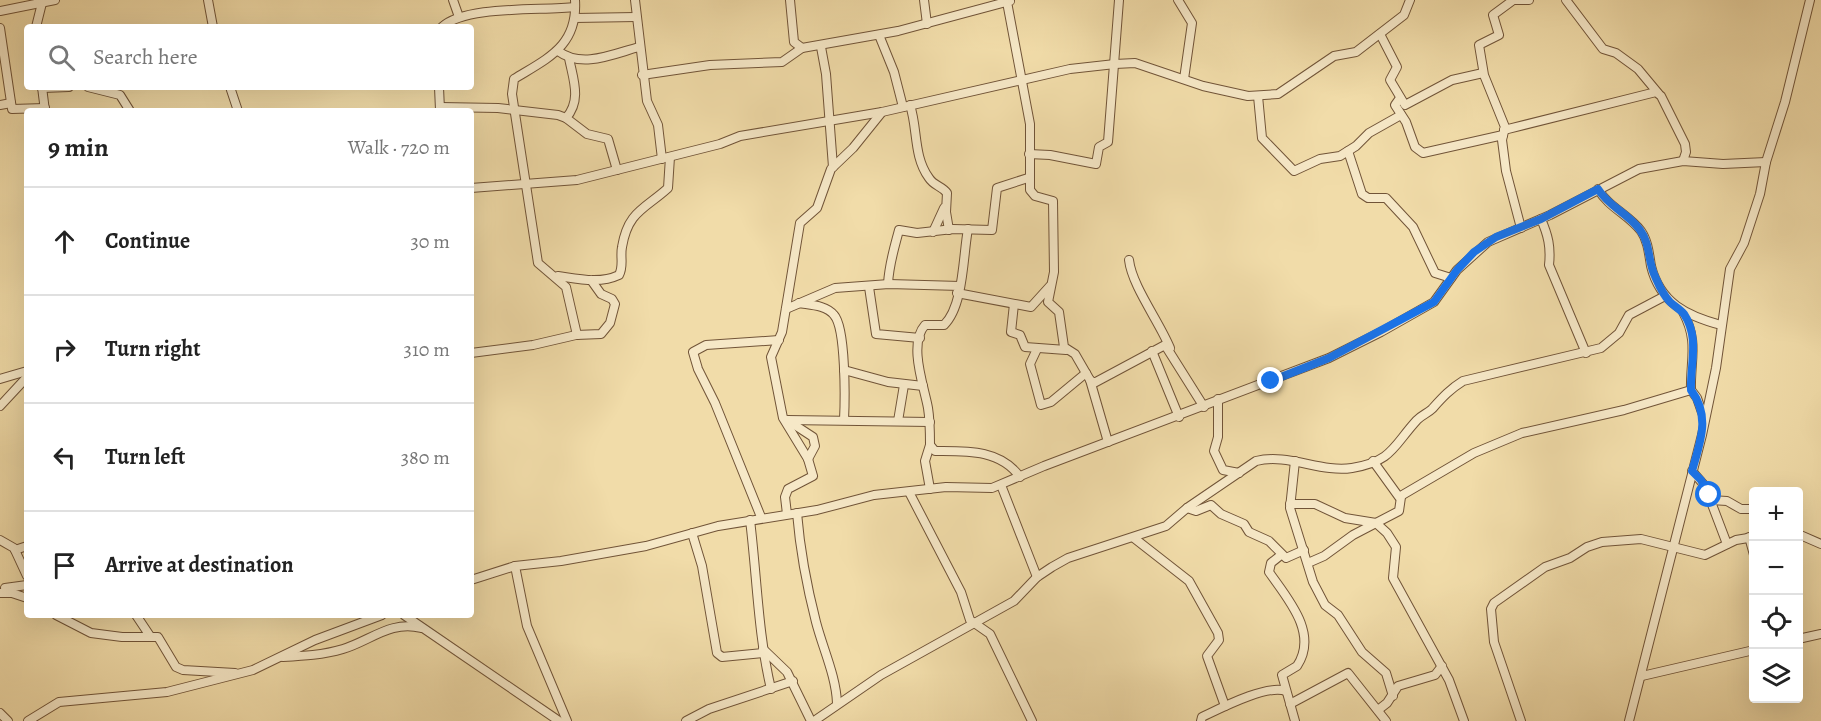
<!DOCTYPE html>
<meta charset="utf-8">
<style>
body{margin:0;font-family:Alegreya,serif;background:#f2f2f2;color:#222}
.controls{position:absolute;right:18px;bottom:18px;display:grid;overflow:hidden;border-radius:6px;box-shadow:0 6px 24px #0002}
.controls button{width:54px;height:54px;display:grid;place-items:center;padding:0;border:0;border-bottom:2px solid #e0e0e0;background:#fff;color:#222;font:30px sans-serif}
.stop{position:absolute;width:18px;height:18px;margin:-14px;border:4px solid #1a73e8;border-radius:50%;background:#fff}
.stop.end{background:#1a73e8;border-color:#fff;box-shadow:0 2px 6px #0008}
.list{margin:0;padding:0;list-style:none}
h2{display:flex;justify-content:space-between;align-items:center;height:78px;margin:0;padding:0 24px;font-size:26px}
h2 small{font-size:20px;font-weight:400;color:#767676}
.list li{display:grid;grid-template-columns:39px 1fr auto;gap:18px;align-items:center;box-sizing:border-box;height:108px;padding:0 24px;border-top:2px solid #e0e0e0}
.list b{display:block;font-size:22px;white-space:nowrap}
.list em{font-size:20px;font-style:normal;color:#767676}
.icon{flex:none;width:33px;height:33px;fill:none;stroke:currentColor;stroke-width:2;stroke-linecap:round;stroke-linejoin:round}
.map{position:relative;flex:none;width:1821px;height:721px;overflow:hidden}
.search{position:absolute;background:#fff;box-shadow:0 6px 24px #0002;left:24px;top:24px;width:450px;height:66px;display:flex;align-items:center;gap:15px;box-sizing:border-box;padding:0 21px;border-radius:6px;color:#767676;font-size:22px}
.panel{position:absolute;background:#fff;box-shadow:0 6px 24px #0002;left:24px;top:108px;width:450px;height:510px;border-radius:6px}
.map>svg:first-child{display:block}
</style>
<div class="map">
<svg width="1821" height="721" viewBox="0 0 1821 721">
<rect width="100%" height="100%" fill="#f1dca9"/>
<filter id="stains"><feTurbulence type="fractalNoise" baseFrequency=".00333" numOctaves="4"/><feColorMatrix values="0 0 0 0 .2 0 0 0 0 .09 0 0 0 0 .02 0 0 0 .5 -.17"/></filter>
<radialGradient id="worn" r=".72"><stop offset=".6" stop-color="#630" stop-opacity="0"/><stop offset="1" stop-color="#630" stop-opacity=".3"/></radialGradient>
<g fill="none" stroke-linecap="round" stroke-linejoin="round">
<defs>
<g id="minor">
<polyline points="208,0 213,27"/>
<polyline points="453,0 459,17"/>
<path d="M575,0c3,46 -27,58 -61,79l-2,15 26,169 28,24 11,48"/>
<polyline points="635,0 647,101 658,125 662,159"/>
<polyline points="790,0 794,42 802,48 898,31 1010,1"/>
<polyline points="924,0 927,24"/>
<polyline points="1178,0 1192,23 1184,79"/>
<polyline points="1511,0 1529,0"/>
<polyline points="1566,0 1603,49 1616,53 1638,69 1658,93"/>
<polyline points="1512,1 1493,15 1499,35 1479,45 1484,75 1505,127 1502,140 1506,171 1521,228"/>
<polyline points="1007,2 1030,124 1030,190 1035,196 1053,201 1054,272 1048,302 1059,312 1064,347 1075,354 1090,380 1094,383 1165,345 1204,407"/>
<polyline points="0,11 55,0"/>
<polyline points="575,18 636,17"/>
<polyline points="36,27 42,3"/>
<path d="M442,27c24,-22 99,-16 133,-20"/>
<polyline points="0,28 12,109 45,108"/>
<polyline points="1380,34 1397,67 1390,80 1405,105 1452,80 1483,73"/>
<polyline points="879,35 894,72 903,107"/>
<polyline points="821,47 826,74 833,167"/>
<path d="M558,51c24,18 55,3 81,-4"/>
<polyline points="642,75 710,65 782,62 802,48"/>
<polyline points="42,87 45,111"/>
<polyline points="88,87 120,95 130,111"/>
<polyline points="230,87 238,111"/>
<polyline points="439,87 440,110"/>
<polyline points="42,88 69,87"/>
<polyline points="1258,96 1262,138 1294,171 1320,159 1340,156 1356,146 1369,133 1401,115"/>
<polyline points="1400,98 1395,105 1406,122 1415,147 1423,153 1503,135"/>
<polyline points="0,105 11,103"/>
<path d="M910,105c8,24 3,51 19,73 5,8 13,8 18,15l-1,19 3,18"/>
<polyline points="440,107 498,108 558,115 566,118 587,134 608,139 617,170"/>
<path d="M566,118c16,-18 7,-39 3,-60"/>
<polyline points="1504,130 1656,92 1661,96 1685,144 1686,152 1683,161"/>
<polyline points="1348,151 1362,194 1368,198 1386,198 1413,227 1435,273 1451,278"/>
<polyline points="1029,154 1050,155 1096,164 1099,147 1108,142 1119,0"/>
<polyline points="471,188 577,180 720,144 740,136 882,112 1070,69 1115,64 1135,63 1203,86 1248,96 1278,94 1334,56 1356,52 1404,15 1410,0"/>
<path d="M1598,189c11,19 30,25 43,42 7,10 8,23 10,35 9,37 36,50 70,59"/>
<path d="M1541,219c7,16 10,28 8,46l37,88"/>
<path d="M968,229c-5,25 -4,77 -24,96h-19c-17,19 -1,61 3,83 2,12 2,24 2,37l5,6c31,0 65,-2 85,26"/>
<polyline points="933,232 944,208"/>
<path d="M1129,260c3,26 30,61 41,88"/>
<path d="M558,276c21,3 42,8 61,-1 5,-9 1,-18 3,-28 6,-36 23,-38 46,-59l2,-31"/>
<path d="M888,284c1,-20 6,-35 11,-54l18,3 36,-4 39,1 5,-42 31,-10"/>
<polyline points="869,287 876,334 920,338"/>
<polyline points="957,293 1031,307 1050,286"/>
<path d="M799,303c11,2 27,2 35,12 12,13 11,86 10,105"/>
<polyline points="1014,304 1011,332 1020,335 1025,347 1066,350"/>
<polyline points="786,309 835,288 889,284 960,286"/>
<path d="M1683,312c16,30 7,48 8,78l6,8 7,20"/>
<polyline points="1037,349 1030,364 1041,405 1051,402 1086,373"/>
<polyline points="1152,351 1179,417"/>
<polyline points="471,353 533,345 576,335 601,334 610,323 615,304 612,299 601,294 591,280"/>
<polyline points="844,370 888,382 923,386"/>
<polyline points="0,379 27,371"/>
<polyline points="1090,380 1108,442"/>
<polyline points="1218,399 1218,437 1214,451 1223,470 1239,473"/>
<polyline points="0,406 27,377"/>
<polyline points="787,420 930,422"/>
<polyline points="787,420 813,437 815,446 808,459"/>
<polyline points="898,421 904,385"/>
<polyline points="930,445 925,461 930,489"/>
<polyline points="1295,461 1290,508 1313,582 1325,605 1338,615 1362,652 1386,673 1393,696"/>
<polyline points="1373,461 1399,497 1474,453 1522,433 1624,410 1691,390"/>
<polyline points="1692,471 1705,486 1727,544"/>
<polyline points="1001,485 1037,577"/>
<polyline points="909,492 961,592 970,620 990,634 1032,721"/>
<polyline points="1711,500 1727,501 1741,509 1754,509"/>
<polyline points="1290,504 1315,504 1345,518 1376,523 1387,533 1396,547 1393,578 1449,680 1464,721"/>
<polyline points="1187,508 1196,511 1211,505 1221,514 1244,524 1249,532 1269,541 1286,558 1304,550"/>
<path d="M797,513c3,36 10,74 19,109 7,27 20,54 21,81"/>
<polyline points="787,514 785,497 788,489 813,476 808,459 783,418 771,357 782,332 800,223 817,208 831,169 853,148 882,112"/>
<polyline points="761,517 715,403 698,369 693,352 706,345 779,340"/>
<path d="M750,520c7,57 8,114 21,169"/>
<polyline points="692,533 702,566 717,653 722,657 763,653"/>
<polyline points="1798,534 1821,544"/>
<polyline points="1749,537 1754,555"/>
<polyline points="1134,538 1189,581 1218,633 1219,640 1207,656 1225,706"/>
<polyline points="0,540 14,548 27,576"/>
<polyline points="15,550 27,546"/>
<path d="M1281,555l-10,8 -2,9c18,26 50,61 28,94l-15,9 13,46"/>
<polyline points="1308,563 1324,556 1353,535 1399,511 1401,497"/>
<polyline points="515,566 527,626 567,721"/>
<polyline points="471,580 515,566 561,561 646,546 718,526 817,510 874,495 946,487 992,488 1044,466 1329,358 1381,332 1434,302 1457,270 1488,242 1550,215 1639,169 1683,161 1723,164 1766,162"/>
<polyline points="5,588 27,585"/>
<polyline points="0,593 12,593 27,598"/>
<polyline points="56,615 91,633 122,637 158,637 176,667 183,670 235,673"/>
<polyline points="136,615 150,636"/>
<polyline points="404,615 559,721"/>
<polyline points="1798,639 1821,634"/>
<polyline points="763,649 787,672 811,721"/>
<path d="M283,657c20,-1 40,-2 60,-8 27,-8 48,-29 78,-21"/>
<polyline points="1642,676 1754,650"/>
<polyline points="1290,704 1348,673 1386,721"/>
<polyline points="1378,710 1387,703 1398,686 1435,675 1442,666"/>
<polyline points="0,713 8,721"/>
<polyline points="28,721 59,702 167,692 253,670 315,640 382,615"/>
<polyline points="686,721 709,709 793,681"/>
<path d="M814,721l67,-46 133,-74 23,-24 15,-10 16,-9 98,-32 21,-18 69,-47c32,-8 65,12 96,7 41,-7 41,-22 65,-48 5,-5 11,-7 15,-11 10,-11 18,-20 31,-28l138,-33 18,-15 10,-18 36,-19"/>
<path d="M1201,721l1,-4c19,-9 65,-33 84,-26"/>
<polyline points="1521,721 1494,642 1491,609 1494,603 1545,567 1570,558 1587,547 1602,542 1641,539 1705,555 1736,540 1754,537"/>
<polyline points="1629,721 1702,435 1716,368 1730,269 1744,243 1760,194 1766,162 1785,102 1810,0"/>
</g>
</defs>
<!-- minor casing -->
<use href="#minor" stroke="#715438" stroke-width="10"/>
<!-- minor -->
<use href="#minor" stroke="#f6e8c7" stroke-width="8"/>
</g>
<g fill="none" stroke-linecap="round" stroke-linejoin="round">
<!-- route -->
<path stroke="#1a73e8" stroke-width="8" d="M1271,381l58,-23 105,-56 23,-32 17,-18 22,-15 45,-18 57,-30c11,18 30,24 42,41 10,13 8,30 14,44 4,9 8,20 16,28 4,4 10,7 14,12 16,24 6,50 7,76 20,27 9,52 1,81l9,9 8,15"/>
</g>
<rect width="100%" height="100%" filter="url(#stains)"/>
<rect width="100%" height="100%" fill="url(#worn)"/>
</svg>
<div class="controls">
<button>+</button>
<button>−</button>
<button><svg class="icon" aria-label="locate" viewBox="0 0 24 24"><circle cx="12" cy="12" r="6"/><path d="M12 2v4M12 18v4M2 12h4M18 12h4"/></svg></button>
<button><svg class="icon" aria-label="layers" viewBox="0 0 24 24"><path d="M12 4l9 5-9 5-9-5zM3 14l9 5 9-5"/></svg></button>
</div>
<div class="stop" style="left:1709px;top:495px"></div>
<div class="stop end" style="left:1271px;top:381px"></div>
<div class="search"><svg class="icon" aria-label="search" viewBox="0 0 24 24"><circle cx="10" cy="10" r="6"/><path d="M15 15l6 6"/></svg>Search here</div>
<section class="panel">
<h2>9 min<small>Walk · 720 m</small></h2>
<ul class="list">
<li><svg class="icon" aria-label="ahead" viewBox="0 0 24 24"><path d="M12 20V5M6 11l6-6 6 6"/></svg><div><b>Continue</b></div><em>30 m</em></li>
<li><svg class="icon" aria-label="right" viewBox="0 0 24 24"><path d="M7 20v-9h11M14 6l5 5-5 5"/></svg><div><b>Turn right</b></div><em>310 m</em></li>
<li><svg class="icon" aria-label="left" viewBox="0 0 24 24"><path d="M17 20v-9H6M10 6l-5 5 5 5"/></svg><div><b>Turn left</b></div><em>380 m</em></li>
<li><svg class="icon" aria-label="arrive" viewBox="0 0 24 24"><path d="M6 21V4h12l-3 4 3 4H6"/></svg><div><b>Arrive at destination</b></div></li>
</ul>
</section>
</div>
